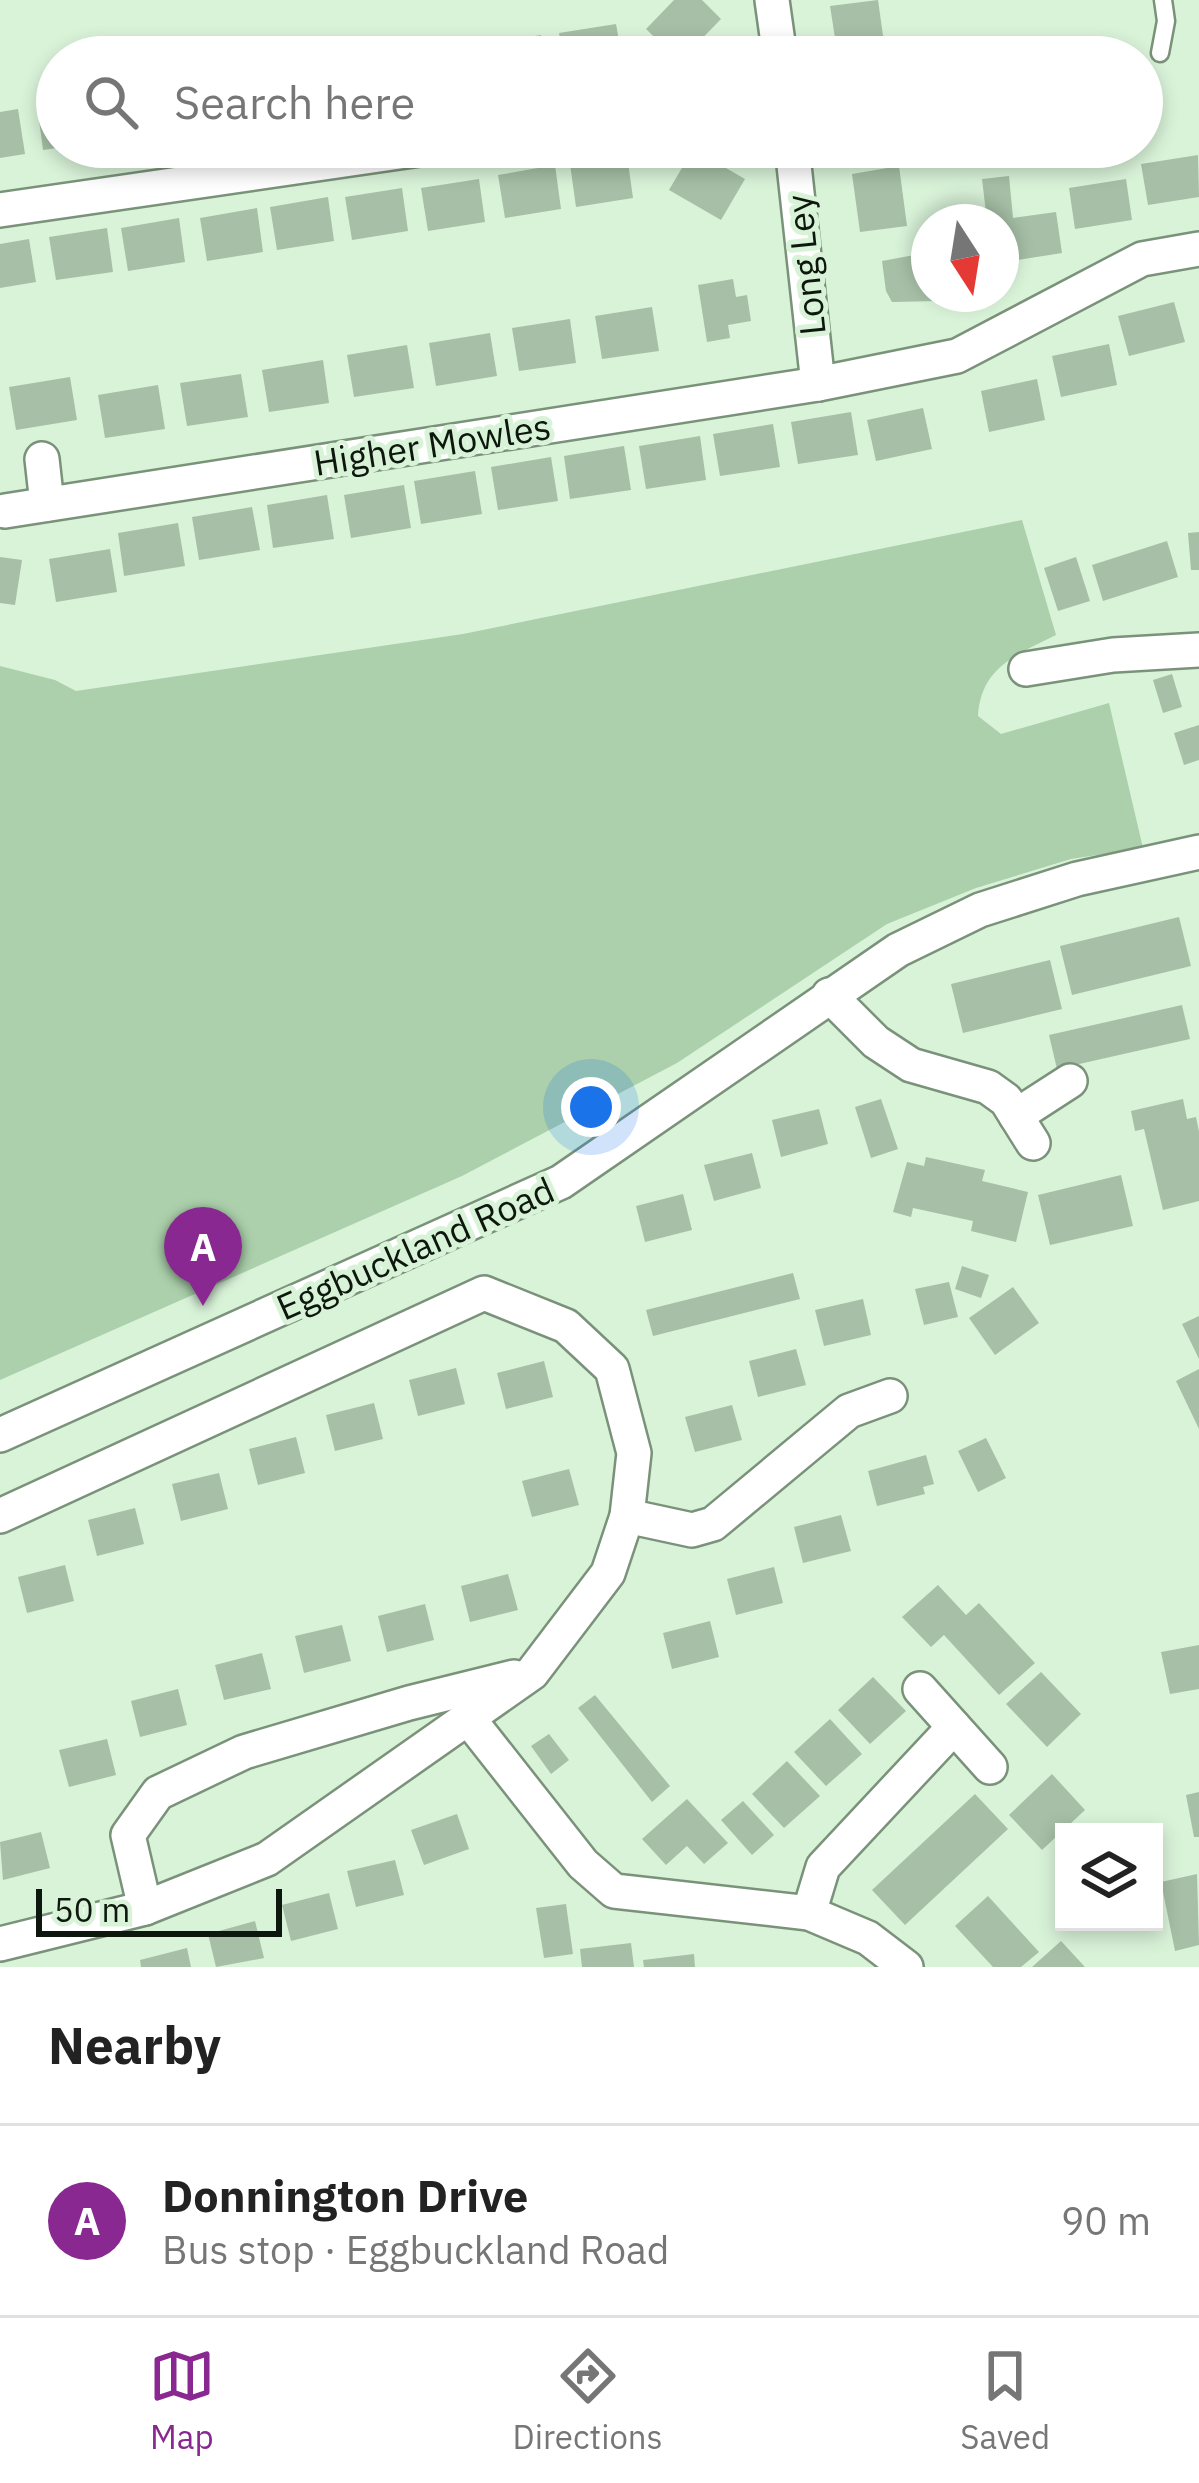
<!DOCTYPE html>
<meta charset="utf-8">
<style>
body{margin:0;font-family:"IBM Plex Sans",sans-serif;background:#f6f6f6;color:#222}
.controls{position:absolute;right:36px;bottom:36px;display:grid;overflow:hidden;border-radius:0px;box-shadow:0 6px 18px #0003}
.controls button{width:108px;height:108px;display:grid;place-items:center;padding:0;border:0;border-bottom:3px solid #e0e0e0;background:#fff;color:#222;font:60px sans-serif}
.compass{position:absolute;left:911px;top:204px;width:108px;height:108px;border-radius:50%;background:#fff;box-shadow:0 6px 18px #0003;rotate:168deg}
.scale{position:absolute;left:36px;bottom:30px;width:246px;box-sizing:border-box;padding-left:12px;border:6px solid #0e170e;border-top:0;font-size:33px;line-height:42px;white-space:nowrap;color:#0e170e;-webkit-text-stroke:9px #d9f3d9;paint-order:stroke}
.you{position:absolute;left:591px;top:1107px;width:42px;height:42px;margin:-30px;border:9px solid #fff;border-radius:50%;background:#1a73e8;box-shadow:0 0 0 18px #1a73e833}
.badge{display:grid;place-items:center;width:78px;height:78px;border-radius:50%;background:#892890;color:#fff;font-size:39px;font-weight:700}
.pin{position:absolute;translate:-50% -99px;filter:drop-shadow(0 3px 6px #0008)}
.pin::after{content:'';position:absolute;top:63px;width:42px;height:36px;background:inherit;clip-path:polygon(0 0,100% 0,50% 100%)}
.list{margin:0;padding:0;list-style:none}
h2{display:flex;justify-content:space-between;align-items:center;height:156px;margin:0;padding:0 48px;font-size:51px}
h2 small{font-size:39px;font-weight:400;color:#767676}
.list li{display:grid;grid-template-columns:78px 1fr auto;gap:36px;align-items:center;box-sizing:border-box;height:192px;padding:0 48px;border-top:3px solid #e0e0e0}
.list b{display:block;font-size:45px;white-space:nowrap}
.list p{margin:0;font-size:39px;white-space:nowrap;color:#767676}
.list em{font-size:39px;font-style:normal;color:#767676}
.icon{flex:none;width:66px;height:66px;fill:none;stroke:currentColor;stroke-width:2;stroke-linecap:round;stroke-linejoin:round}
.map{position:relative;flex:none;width:1199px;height:1967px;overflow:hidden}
.search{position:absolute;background:#fff;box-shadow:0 6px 18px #0003;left:36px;right:36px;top:36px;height:132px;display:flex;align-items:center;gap:30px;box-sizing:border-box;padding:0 42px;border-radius:66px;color:#767676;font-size:45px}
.sheet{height:348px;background:#fff}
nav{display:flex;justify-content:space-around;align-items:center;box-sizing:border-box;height:168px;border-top:3px solid #e0e0e0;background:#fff;font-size:33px;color:#767676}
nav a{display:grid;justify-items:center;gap:6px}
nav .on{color:#892890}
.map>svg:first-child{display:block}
</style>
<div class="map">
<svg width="1199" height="1967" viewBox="0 0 1199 1967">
<rect width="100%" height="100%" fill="#d9f3d9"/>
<!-- green -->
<path fill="#abd0ab" d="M1022,520l34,115c-40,20 -75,32 -78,81l23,18 108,-31 34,145 -72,11 -95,29 -89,36 -210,139 -215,113 -462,204v-714l55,14 21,11 387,-57z"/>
<!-- building -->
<g fill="#a6bfa6">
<polygon points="674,0 702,0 721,19 684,57 675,57 646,29"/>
<polygon points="878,0 886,57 838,57 830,6"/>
<polygon points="616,24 622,57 563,57 559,33"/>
<polygon points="541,35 544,57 486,57 484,44"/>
<polygon points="466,44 468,57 403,57 403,55"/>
<polygon points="57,102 57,148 43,150 37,105"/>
<polygon points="18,109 25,154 0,158 0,112"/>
<polygon points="693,149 745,179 721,220 669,190"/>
<polygon points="627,155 633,198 576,207 570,164"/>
<polygon points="1198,155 1199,197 1148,205 1141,164"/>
<polygon points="555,165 561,209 505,218 498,175"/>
<polygon points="899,166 907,226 860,232 852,174"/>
<polygon points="1009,176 1013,218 1056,212 1062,253 1005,262 1001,222 987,221 982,179"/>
<polygon points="479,179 485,222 428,231 421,188"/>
<polygon points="1126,179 1132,220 1075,229 1069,188"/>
<polygon points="402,188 408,231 352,240 345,197"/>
<polygon points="328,197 334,241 277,250 270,207"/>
<polygon points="257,208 263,252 207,261 200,218"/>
<polygon points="179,218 185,262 128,271 121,228"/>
<polygon points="107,228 113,272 56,280 49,237"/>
<polygon points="29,239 36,282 0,288 0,244"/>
<polygon points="920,254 924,274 929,273 929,294 938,294 939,301 892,302 886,291 882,261"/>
<polygon points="733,279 736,297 747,295 751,321 728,325 730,338 707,342 698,285"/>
<polygon points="1174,302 1185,342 1129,356 1118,316"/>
<polygon points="652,307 659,351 602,359 595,316"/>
<polygon points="570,319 576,363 519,371 512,328"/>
<polygon points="490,333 497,376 436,386 429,343"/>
<polygon points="1109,344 1117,385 1061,397 1052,356"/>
<polygon points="407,345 414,388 354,397 347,355"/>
<polygon points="323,360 329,403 269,412 262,370"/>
<polygon points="241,374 248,417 187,426 180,383"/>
<polygon points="70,377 77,420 16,430 9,387"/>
<polygon points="1037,379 1045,420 989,432 981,391"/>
<polygon points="158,385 165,429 105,438 98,395"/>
<polygon points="923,408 932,449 876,461 867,420"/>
<polygon points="851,412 858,455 798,464 791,422"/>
<polygon points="773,424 780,467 720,476 713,434"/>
<polygon points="700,436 706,480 646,489 639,446"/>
<polygon points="624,446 631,490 570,499 564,456"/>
<polygon points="551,457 558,501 498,510 491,467"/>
<polygon points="475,471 482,514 421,524 414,481"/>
<polygon points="404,485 411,528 351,538 344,495"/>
<polygon points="327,495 334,539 273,548 267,505"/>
<polygon points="252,507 260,550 199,560 192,517"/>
<polygon points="178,523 185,566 124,576 118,533"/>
<polygon points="1199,532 1199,570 1191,570 1188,533"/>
<polygon points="1167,541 1178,577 1103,601 1092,565"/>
<polygon points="110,549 117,592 56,602 49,559"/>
<polygon points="0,557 22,560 15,605 0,603"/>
<polygon points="1076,557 1090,601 1058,611 1044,568"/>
<polygon points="1172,674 1182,707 1163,713 1153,680"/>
<polygon points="1199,725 1199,760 1184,765 1174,733"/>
<polygon points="1179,917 1191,966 1072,995 1060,946"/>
<polygon points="1050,960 1062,1009 963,1033 951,984"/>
<polygon points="1182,1005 1190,1039 1057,1069 1049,1035"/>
<polygon points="881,1099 898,1149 871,1158 855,1107"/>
<polygon points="1183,1099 1187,1119 1196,1117 1199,1132 1199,1201 1163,1210 1144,1129 1135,1131 1131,1111"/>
<polygon points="819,1109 828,1144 781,1157 772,1120"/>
<polygon points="752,1153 761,1188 714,1201 704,1165"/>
<polygon points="926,1157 985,1170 982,1181 1028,1192 1016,1242 971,1231 973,1221 913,1208 911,1217 893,1212 907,1162 924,1166"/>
<polygon points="1121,1175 1133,1226 1050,1245 1038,1195"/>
<polygon points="683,1194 692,1230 645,1242 636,1206"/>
<polygon points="962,1266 989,1275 981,1298 955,1289"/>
<polygon points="793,1273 800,1299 653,1336 646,1310"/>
<polygon points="949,1282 958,1317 924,1325 915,1289"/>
<polygon points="1013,1287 1039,1323 995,1355 969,1318"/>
<polygon points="863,1299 871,1335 824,1346 815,1310"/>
<polygon points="1199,1316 1199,1359 1182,1324"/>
<polygon points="796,1349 806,1385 758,1397 749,1361"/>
<polygon points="544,1361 553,1397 506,1409 497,1373"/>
<polygon points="456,1368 465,1404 418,1416 409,1380"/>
<polygon points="1199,1369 1199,1429 1176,1381"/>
<polygon points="374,1403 383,1439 335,1451 326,1415"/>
<polygon points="732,1405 742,1440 695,1452 685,1417"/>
<polygon points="296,1437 305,1473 258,1485 249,1449"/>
<polygon points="986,1438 1006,1478 978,1492 958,1451"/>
<polygon points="926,1455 934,1484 923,1487 925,1494 877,1506 868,1471"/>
<polygon points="569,1469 579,1505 532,1517 522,1481"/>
<polygon points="219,1473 228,1509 181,1521 172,1484"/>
<polygon points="135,1508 144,1544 97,1556 88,1520"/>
<polygon points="841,1515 851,1551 803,1563 794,1527"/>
<polygon points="65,1565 74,1601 27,1613 18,1577"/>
<polygon points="774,1567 783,1603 736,1615 727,1579"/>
<polygon points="508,1574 518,1610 470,1622 461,1586"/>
<polygon points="938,1585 966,1615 979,1603 1035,1663 999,1695 944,1635 931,1647 902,1617"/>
<polygon points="425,1604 434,1640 387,1652 378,1616"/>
<polygon points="710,1621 719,1657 672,1669 663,1633"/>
<polygon points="342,1625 351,1661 304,1673 295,1636"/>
<polygon points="1199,1645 1199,1689 1170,1694 1161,1652"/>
<polygon points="262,1653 271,1689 224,1700 215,1665"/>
<polygon points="1041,1672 1081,1714 1047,1747 1006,1704"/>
<polygon points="873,1677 906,1711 870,1744 838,1710"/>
<polygon points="178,1689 187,1725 140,1737 131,1701"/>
<polygon points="595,1695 670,1786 652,1802 578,1708"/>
<polygon points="830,1719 862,1754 826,1786 794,1752"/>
<polygon points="549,1734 569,1760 551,1774 531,1746"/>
<polygon points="107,1739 116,1775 69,1787 59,1750"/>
<polygon points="787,1761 820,1796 784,1828 752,1794"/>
<polygon points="1052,1774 1085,1810 1042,1850 1009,1815"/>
<polygon points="1199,1792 1199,1837 1194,1837 1186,1795"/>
<polygon points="975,1794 1008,1829 905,1925 872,1890"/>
<polygon points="687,1799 728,1843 704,1864 687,1846 666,1865 642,1839"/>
<polygon points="743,1801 774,1835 752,1855 721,1820"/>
<polygon points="457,1814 469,1849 424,1865 411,1830"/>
<polygon points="41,1832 50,1868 3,1880 0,1842"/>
<polygon points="395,1860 404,1895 356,1907 347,1871"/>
<polygon points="1197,1874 1199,1945 1175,1951 1161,1882"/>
<polygon points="329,1893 338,1929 291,1941 282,1905"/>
<polygon points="988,1896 1039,1952 1021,1967 993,1967 955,1926"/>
<polygon points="566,1904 573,1954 544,1958 536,1908"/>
<polygon points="255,1921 264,1958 216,1967 208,1934"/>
<polygon points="1061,1941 1085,1967 1032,1967"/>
<polygon points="631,1943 634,1967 582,1967 580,1949"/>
<polygon points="187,1948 191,1967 141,1967 140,1960"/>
<polygon points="694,1954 695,1967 644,1967 643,1960"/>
</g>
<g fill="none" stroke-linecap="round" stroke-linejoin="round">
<defs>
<polyline id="service" points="1160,53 1166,21 1163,0"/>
<g id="minor">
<polyline points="772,0 780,57"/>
<polyline points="792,147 818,384"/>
<polyline points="0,210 434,147"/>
<polyline points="42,459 47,504"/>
<polyline points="5,511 818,384 957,356 1142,259 1199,249"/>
<polyline points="1026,669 1113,655 1199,650"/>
<polyline points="829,995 876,1042 911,1065 988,1087 1006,1100 1033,1143"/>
<polyline points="1016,1116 1070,1081"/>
<polyline points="0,1435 561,1182 898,950 980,910 1077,879 1199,852"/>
<polyline points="0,1516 484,1293 566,1326 612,1369 634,1453 627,1516 608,1573 532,1673 267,1859 145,1908 0,1944"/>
<polyline points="627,1516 692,1530 713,1524 849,1411 890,1396"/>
<polyline points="920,1689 990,1767"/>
<polyline points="468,1718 583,1864 614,1891 809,1913 868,1938 906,1967"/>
<polyline points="145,1908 128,1835 158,1793 244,1752 409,1703 514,1677"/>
<polyline points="809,1913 823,1867 954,1727"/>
</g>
</defs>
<!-- service casing -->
<use href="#service" stroke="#7a927a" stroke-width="21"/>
<!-- minor casing -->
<use href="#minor" stroke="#7a927a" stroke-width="38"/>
<!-- service -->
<use href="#service" stroke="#fff" stroke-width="16"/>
<!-- minor -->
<use href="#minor" stroke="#fff" stroke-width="33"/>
</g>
<g text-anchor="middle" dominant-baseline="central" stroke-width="10" stroke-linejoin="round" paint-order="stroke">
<!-- street labels -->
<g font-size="36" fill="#0e170e" stroke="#d9f3d9">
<text transform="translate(805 265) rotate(-96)">Long Ley</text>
<text transform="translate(432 444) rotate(-9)">Higher Mowles</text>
<text transform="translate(415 1248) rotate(-24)">Eggbuckland Road</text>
</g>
</g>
</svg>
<div class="controls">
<button><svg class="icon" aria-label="layers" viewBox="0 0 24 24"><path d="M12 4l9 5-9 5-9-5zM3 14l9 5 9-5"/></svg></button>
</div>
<svg class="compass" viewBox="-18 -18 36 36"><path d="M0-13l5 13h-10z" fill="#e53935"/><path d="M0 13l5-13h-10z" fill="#767676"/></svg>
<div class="scale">50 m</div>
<div class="you"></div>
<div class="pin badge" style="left:203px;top:1306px">A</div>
<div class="search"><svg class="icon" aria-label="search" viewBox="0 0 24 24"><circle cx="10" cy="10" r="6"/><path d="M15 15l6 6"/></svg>Search here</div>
</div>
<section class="sheet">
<h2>Nearby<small></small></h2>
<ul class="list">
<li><span class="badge">A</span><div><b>Donnington Drive</b><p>Bus stop · Eggbuckland Road</p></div><em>90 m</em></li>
</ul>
</section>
<nav>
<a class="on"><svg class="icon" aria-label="map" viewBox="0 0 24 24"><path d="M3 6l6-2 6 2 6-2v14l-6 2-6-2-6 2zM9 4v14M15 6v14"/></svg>Map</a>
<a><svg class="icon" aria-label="directions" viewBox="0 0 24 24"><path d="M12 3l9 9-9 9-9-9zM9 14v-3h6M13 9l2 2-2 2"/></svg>Directions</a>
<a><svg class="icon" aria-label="saved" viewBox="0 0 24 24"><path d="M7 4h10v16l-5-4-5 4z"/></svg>Saved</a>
</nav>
